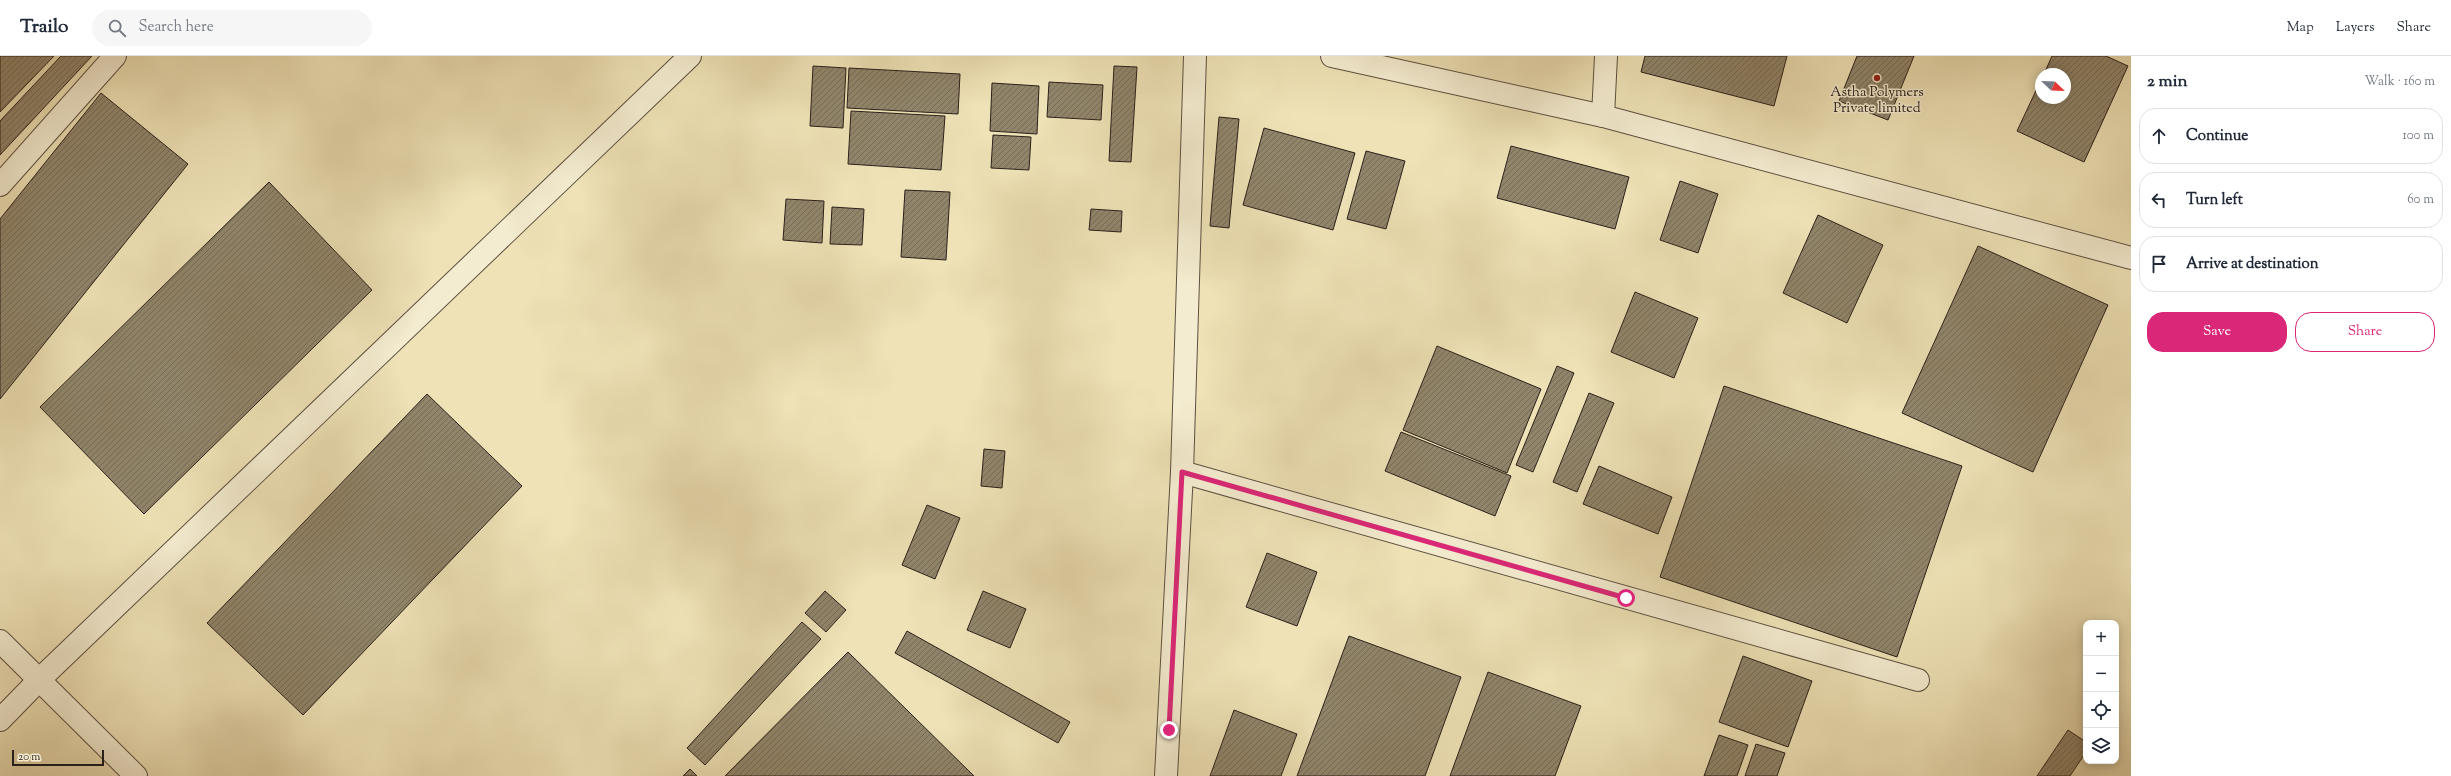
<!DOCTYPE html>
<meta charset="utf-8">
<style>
body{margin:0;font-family:"Sorts Mill Goudy",serif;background:#f6f6f7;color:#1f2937}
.controls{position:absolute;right:12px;bottom:12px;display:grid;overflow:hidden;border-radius:8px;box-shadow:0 2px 10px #0003}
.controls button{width:36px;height:36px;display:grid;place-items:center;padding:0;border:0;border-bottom:1px solid #e0e1e3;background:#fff;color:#1f2937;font:20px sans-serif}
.compass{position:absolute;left:2035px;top:12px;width:36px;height:36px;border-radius:50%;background:#fff;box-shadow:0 2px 10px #0003;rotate:113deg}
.scale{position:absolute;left:12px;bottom:10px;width:92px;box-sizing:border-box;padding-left:4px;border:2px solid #2b201a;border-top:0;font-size:11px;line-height:14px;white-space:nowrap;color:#2b201a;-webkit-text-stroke:3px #f4ecd0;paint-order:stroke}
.stop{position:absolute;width:12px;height:12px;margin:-9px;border:3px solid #db2777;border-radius:50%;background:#fff}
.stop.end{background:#db2777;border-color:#fff;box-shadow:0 1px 4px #0008}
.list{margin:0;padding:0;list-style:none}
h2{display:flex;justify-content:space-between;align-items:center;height:52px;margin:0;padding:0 16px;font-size:17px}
h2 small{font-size:13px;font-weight:400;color:#747a83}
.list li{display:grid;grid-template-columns:26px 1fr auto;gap:12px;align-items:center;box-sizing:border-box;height:56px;margin:0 8px 8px;padding:0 8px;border:1px solid #e0e1e3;border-radius:16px}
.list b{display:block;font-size:15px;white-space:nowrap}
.list em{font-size:13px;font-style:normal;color:#747a83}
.actions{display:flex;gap:8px;padding:12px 16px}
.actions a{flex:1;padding:9px 0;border:1px solid #db2777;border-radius:16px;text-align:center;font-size:14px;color:#db2777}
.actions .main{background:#db2777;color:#fff}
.icon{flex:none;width:22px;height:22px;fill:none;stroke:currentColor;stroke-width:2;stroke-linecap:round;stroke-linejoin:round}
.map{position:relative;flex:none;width:2131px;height:720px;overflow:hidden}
header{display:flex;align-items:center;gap:24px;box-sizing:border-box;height:56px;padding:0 20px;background:#fff;border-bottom:1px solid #e0e1e3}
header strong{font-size:19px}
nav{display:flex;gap:22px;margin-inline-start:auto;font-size:14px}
.search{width:280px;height:36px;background:#f6f6f7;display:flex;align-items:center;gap:10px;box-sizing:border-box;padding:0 14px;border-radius:22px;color:#747a83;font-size:15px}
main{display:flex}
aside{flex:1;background:#fff}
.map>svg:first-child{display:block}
</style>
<header>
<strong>Trailo</strong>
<div class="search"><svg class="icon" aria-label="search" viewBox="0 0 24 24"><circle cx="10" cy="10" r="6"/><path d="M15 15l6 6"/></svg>Search here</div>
<nav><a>Map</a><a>Layers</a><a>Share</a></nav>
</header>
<main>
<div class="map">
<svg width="2131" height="720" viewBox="0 0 2131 720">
<defs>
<pattern id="building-hatch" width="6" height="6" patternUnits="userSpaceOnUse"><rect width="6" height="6" fill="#90856b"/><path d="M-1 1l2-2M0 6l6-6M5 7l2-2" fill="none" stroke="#766c57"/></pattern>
</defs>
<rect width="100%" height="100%" fill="#eee2b6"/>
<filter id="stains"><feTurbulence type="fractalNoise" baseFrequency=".005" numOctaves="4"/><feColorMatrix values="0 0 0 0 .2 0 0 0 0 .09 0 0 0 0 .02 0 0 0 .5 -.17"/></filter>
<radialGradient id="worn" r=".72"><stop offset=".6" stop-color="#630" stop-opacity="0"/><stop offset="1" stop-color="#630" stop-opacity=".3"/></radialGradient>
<!-- building -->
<g fill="url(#building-hatch)" stroke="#2b201a">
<polygon points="0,0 54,0 0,56"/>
<polygon points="61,0 92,0 0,99 0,65"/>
<polygon points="1645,0 1787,0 1774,50 1641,16"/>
<polygon points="1857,0 1914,0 1888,64 1839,45"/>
<polygon points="2052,0 2106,0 2128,10 2084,106 2017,75 2041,24 2041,42 2065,42 2065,18 2044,18"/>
<polygon points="813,10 846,12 843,72 810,70"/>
<polygon points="1114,10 1137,11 1131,106 1109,105"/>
<polygon points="849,12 960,18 958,58 847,52"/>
<polygon points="1049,26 1103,29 1101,64 1047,61"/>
<polygon points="992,27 1039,30 1037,78 990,75"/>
<polygon points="101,37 188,108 0,343 0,163"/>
<polygon points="851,55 945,60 941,114 848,108"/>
<polygon points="1219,61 1239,63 1229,172 1210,170"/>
<polygon points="1264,72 1355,97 1333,174 1243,149"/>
<polygon points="993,79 1031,81 1029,114 991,112"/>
<polygon points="1511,90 1629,121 1615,173 1497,142"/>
<polygon points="1366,95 1405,105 1386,173 1347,163"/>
<polygon points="1680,125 1718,138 1698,197 1660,184"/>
<polygon points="269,126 372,234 144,458 40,351"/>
<polygon points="905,134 950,136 946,204 901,201"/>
<polygon points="786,143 824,145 822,187 783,184"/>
<polygon points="832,151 864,153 862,189 830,188"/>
<polygon points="1091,153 1122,155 1121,176 1089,174"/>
<polygon points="1818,159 1883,189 1847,267 1783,237"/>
<polygon points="1978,190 2108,249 2033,416 1902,357"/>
<polygon points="1635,236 1698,262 1674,322 1611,296"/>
<polygon points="1437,290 1541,333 1507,417 1403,374"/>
<polygon points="1557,310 1574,317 1533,416 1516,409"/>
<polygon points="1724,330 1962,410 1897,601 1660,521"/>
<polygon points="1589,337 1614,347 1577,436 1553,426"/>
<polygon points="427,338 522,430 303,659 207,567"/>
<polygon points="1401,376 1511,420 1495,460 1385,415"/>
<polygon points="984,393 1005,395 1002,432 981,430"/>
<polygon points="1599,410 1672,441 1658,478 1583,448"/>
<polygon points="927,449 960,462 935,523 902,509"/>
<polygon points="1267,497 1317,516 1297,570 1246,551"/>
<polygon points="825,535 846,554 826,576 805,557"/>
<polygon points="983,535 1026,553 1010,592 967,574"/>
<polygon points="802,566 821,583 705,709 687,692"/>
<polygon points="907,575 1070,666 1058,687 895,597"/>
<polygon points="1349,580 1461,621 1425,720 1297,720"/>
<polygon points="848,596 974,720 725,720"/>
<polygon points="1743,600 1812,625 1788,691 1719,666"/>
<polygon points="1488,616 1581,650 1555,720 1450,720"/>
<polygon points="1234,654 1297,678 1281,720 1210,720"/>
<polygon points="2068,674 2086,686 2086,696 2070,720 2037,720"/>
<polygon points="1719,679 1748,689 1737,720 1704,720"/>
<polygon points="1756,688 1785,697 1777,720 1745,720"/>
<polygon points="690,713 697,720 683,720"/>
</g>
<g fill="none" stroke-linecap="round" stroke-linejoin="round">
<defs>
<g id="minor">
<polyline points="1332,0 1603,60 2131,202"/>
<polyline points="1603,60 1606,0"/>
<polyline points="0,129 115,0"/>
<polyline points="1182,416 1918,624"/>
<polyline points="0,585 136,720"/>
<polyline points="0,664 40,623 690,0"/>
<polyline points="1166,720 1182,416 1195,0"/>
</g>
</defs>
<!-- minor casing -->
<use href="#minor" stroke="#5c5041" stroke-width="24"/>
<!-- minor -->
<use href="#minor" stroke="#f4ecd0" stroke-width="22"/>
</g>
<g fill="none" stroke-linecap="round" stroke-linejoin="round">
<!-- route -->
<polyline stroke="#db2777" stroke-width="5" points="1169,674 1182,416 1626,542"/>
</g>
<!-- markers -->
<circle fill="#8f2418" stroke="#f4ecd0" stroke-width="1.5" cx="1877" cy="22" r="4"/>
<g text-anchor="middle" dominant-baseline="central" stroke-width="3" stroke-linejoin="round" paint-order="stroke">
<!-- poi labels -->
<g font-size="14" fill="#2b201a" stroke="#f4ecd0">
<text x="1877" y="37">Astha Polymers<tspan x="1877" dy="16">Private limited</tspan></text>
</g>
</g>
<rect width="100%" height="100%" filter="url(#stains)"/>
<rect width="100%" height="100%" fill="url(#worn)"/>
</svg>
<div class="controls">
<button>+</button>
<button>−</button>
<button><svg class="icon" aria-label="locate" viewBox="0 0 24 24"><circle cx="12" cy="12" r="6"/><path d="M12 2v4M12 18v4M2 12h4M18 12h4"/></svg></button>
<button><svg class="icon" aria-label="layers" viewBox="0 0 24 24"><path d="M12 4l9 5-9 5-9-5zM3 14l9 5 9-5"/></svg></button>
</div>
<svg class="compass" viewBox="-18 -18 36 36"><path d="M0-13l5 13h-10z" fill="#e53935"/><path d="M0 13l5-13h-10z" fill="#747a83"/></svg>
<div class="scale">20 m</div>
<div class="stop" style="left:1626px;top:542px"></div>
<div class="stop end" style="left:1169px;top:674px"></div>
</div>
<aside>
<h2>2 min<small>Walk · 160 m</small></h2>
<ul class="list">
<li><svg class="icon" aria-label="ahead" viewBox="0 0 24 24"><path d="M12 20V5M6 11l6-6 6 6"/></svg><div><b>Continue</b></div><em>100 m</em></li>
<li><svg class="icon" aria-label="left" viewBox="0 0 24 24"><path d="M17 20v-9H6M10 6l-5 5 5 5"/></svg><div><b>Turn left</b></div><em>60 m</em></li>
<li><svg class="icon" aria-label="arrive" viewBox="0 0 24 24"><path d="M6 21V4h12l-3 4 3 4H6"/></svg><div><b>Arrive at destination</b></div></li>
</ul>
<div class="actions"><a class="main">Save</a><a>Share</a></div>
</aside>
</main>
